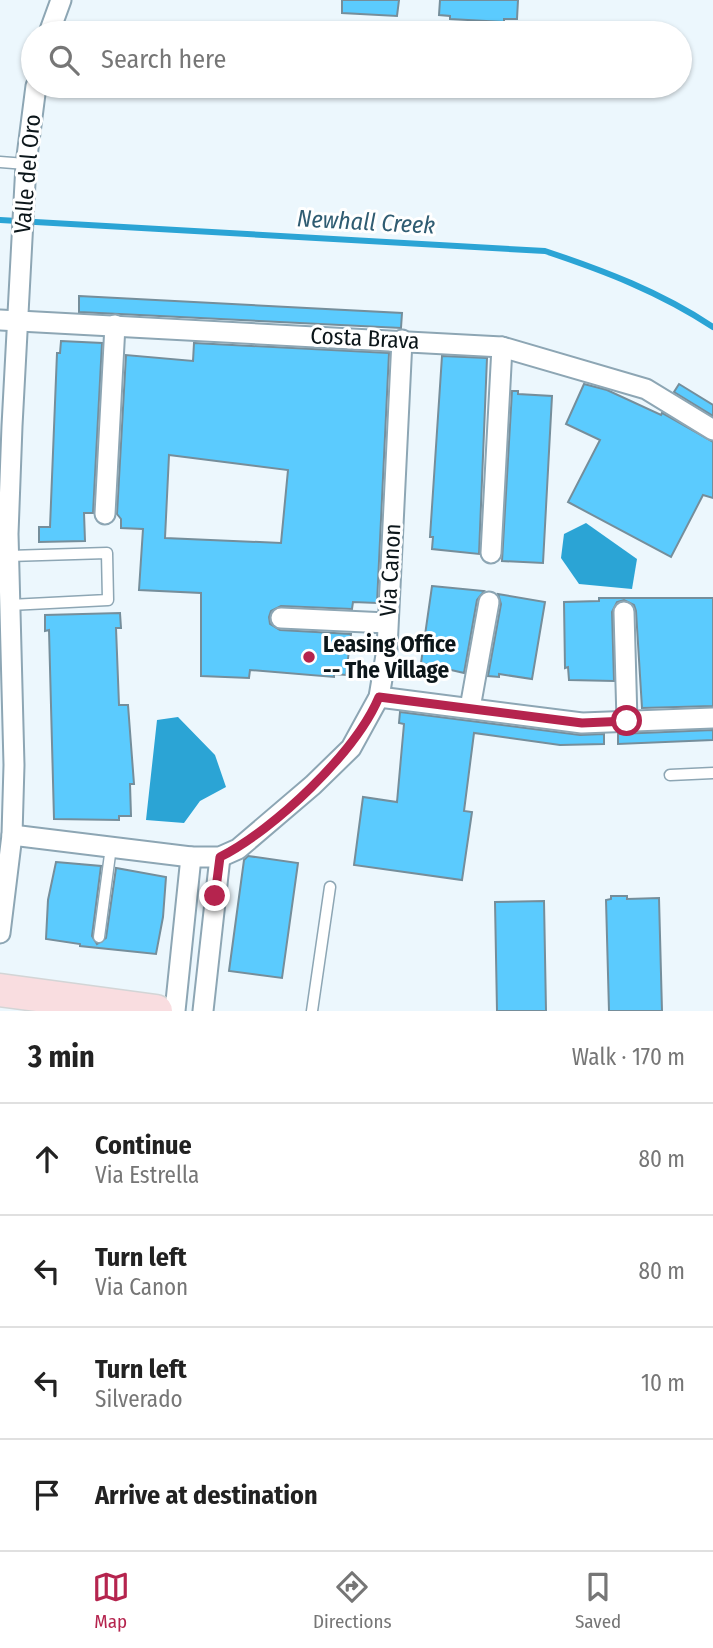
<!DOCTYPE html>
<meta charset="utf-8">
<style>
body{margin:0;font-family:"Fira Sans Condensed",sans-serif;background:#f2f2f2;color:#222}
.stop{position:absolute;width:21px;height:21px;margin:-16px;border:5px solid #b5244e;border-radius:50%;background:#fff}
.stop.end{background:#b5244e;border-color:#fff;box-shadow:0 2px 7px #0008}
.list{margin:0;padding:0;list-style:none}
h2{display:flex;justify-content:space-between;align-items:center;height:91px;margin:0;padding:0 28px;font-size:30px}
h2 small{font-size:23px;font-weight:400;color:#767676}
.list li{display:grid;grid-template-columns:46px 1fr auto;gap:21px;align-items:center;box-sizing:border-box;height:112px;padding:0 28px;border-top:2px solid #e0e0e0}
.list b{display:block;font-size:26px;white-space:nowrap}
.list p{margin:0;font-size:23px;white-space:nowrap;color:#767676}
.list em{font-size:23px;font-style:normal;color:#767676}
.icon{flex:none;width:38px;height:38px;fill:none;stroke:currentColor;stroke-width:2;stroke-linecap:round;stroke-linejoin:round}
.map{position:relative;flex:none;width:713px;height:1011px;overflow:hidden}
.search{position:absolute;background:#fff;box-shadow:0 2px 5px #0004;left:21px;right:21px;top:21px;height:77px;display:flex;align-items:center;gap:18px;box-sizing:border-box;padding:0 24px;border-radius:38px;color:#767676;font-size:26px}
.sheet{height:539px;background:#fff}
nav{display:flex;justify-content:space-around;align-items:center;box-sizing:border-box;height:98px;border-top:2px solid #e0e0e0;background:#fff;font-size:19px;color:#767676}
nav a{display:grid;justify-items:center;gap:4px}
nav .on{color:#b5244e}
.map>svg:first-child{display:block}
</style>
<div class="map">
<svg width="713" height="1011" viewBox="0 0 713 1011">
<rect width="100%" height="100%" fill="#ecf7fd"/>
<!-- water -->
<g fill="#2ba4d5">
<polygon points="586,523 637,559 632,589 579,584 561,558 564,534"/>
<polygon points="178,717 215,755 226,787 200,801 184,823 146,820 157,720"/>
</g>
<g fill="none" stroke-linecap="round" stroke-linejoin="round">
<!-- stream -->
<path stroke="#2ba4d5" stroke-width="6" d="M0,220l545,31c60,20 115,41 168,76"/>
</g>
<!-- building -->
<g fill="#5bcbfe" stroke="#758e9b" stroke-width="2" fill-rule="evenodd">
<polygon points="342,0 399,0 397,16 342,13"/>
<polygon points="440,0 518,0 517,19 504,19 504,22 450,19 450,16 439,15"/>
<polygon points="79,296 402,313 401,328 79,312"/>
<polygon points="61,341 102,343 93,513 84,513 85,541 39,542 39,527 50,527 57,353 60,353"/>
<path d="M194,343l195,10 -12,250 -24,-1 -1,7 -71,-3 -10,5 -2,6 1,7 10,6 71,4 -5,41 -12,-1v3l-84,-7 -1,8 -48,-2v-83l-62,-3 4,-61 -22,-1v-9l-4,-5 9,-159 67,6zM169,455l119,15 -7,73 -116,-5z"/>
<polygon points="442,356 487,358 479,554 432,549 433,537 430,537"/>
<polygon points="584,384 607,390 661,415 662,413 713,442 713,498 703,495 671,557 568,502 600,440 566,424"/>
<polygon points="679,384 713,405 713,416 674,392"/>
<polygon points="512,391 518,391 518,394 552,396 543,563 502,561"/>
<polygon points="432,586 484,591 477,600 464,673 421,663"/>
<polygon points="498,594 545,602 532,679 499,674 499,677 488,676 501,604"/>
<polygon points="599,598 713,598 713,706 642,708 636,611 634,605 624,600 617,602 612,612 614,681 569,680 568,667 565,668 564,602 599,601"/>
<polygon points="120,613 121,628 116,628 119,705 128,705 134,784 130,784 131,816 119,816 119,820 54,819 49,630 45,631 45,615"/>
<polygon points="400,712 580,735 604,734 604,744 560,745 474,733 464,811 472,812 462,880 354,865 363,797 397,802 404,724 399,723"/>
<polygon points="713,730 713,740 618,744 618,734"/>
<polygon points="248,856 298,863 282,978 229,971 244,860"/>
<polygon points="56,862 101,866 92,936 97,944 106,938 116,868 166,877 163,917 156,954 80,946 80,944 46,939 48,900"/>
<polygon points="611,896 627,896 627,899 659,898 662,1011 609,1011 606,900 611,899"/>
<polygon points="544,901 546,1011 497,1011 495,902"/>
</g>
<g fill="none" stroke-linecap="round" stroke-linejoin="round">
<defs>
<g id="lane">
<polyline points="0,162 26,164"/>
<polyline points="9,556 107,553 108,600 10,605"/>
<polyline points="670,775 713,773"/>
<polyline points="99,937 111,847"/>
<polyline points="312,1011 330,887"/>
</g>
<g id="street">
<polyline points="49,33 61,0"/>
<polyline points="0,320 502,347 646,389 713,430"/>
<polyline points="105,514 115,325"/>
<polyline points="491,553 502,347"/>
<polyline points="624,612 627,721"/>
<polyline points="281,618 387,623"/>
<polyline points="379,697 582,723 713,718"/>
<polyline points="470,708 489,602"/>
<polyline points="12,835 191,857 220,857 238,849 313,785 351,748 379,697 387,649 402,340"/>
<polyline points="0,933 12,835 14,765 8,534 12,426 26,164 36,86"/>
<polyline points="175,1011 191,857"/>
<polyline points="203,1011 220,857"/>
</g>
<polyline id="primary" points="0,990 156,1011"/>
</defs>
<!-- lane casing -->
<use href="#lane" stroke="#8da6b4" stroke-width="13"/>
<!-- street casing -->
<use href="#street" stroke="#8da6b4" stroke-width="23"/>
<!-- primary casing -->
<use href="#primary" stroke="#d3d5d6" stroke-width="35"/>
<!-- lane -->
<use href="#lane" stroke="#fff" stroke-width="10"/>
<!-- street -->
<use href="#street" stroke="#fff" stroke-width="19"/>
<!-- primary -->
<use href="#primary" stroke="#f9dde0" stroke-width="32"/>
</g>
<g fill="none" stroke-linecap="round" stroke-linejoin="round">
<!-- route -->
<path stroke="#b5244e" stroke-width="9" d="M215,896l5,-39c54,-27 136,-105 159,-160l203,26 45,-2"/>
</g>
<!-- markers -->
<circle fill="#b5244e" stroke="#fff" stroke-width="2.5" cx="309" cy="657" r="7"/>
<g text-anchor="middle" dominant-baseline="central" stroke-width="6" stroke-linejoin="round" paint-order="stroke">
<!-- street labels -->
<g font-size="23" fill="#0c161a" stroke="#fff">
<text transform="translate(27 174) rotate(-85)">Valle del Oro</text>
<text transform="translate(365 338) rotate(3)">Costa Brava</text>
<text transform="translate(390 570) rotate(-87)">Via Canon</text>
</g>
<!-- poi labels -->
<g font-size="23" font-weight="bold" fill="#0c161a" stroke="#fff" text-anchor="start">
<text x="323" y="644">Leasing Office<tspan x="323" dy="26">-- The Village</tspan></text>
</g>
<!-- water labels -->
<g font-size="24" font-style="italic" fill="#2f5c72" stroke="#fff">
<text transform="translate(366 222) rotate(3)">Newhall Creek</text>
</g>
</g>
</svg>
<div class="stop" style="left:627px;top:721px"></div>
<div class="stop end" style="left:215px;top:896px"></div>
<div class="search"><svg class="icon" aria-label="search" viewBox="0 0 24 24"><circle cx="10" cy="10" r="6"/><path d="M15 15l6 6"/></svg>Search here</div>
</div>
<section class="sheet">
<h2>3 min<small>Walk · 170 m</small></h2>
<ul class="list">
<li><svg class="icon" aria-label="ahead" viewBox="0 0 24 24"><path d="M12 20V5M6 11l6-6 6 6"/></svg><div><b>Continue</b><p>Via Estrella</p></div><em>80 m</em></li>
<li><svg class="icon" aria-label="left" viewBox="0 0 24 24"><path d="M17 20v-9H6M10 6l-5 5 5 5"/></svg><div><b>Turn left</b><p>Via Canon</p></div><em>80 m</em></li>
<li><svg class="icon" aria-label="left" viewBox="0 0 24 24"><path d="M17 20v-9H6M10 6l-5 5 5 5"/></svg><div><b>Turn left</b><p>Silverado</p></div><em>10 m</em></li>
<li><svg class="icon" aria-label="arrive" viewBox="0 0 24 24"><path d="M6 21V4h12l-3 4 3 4H6"/></svg><div><b>Arrive at destination</b></div></li>
</ul>
</section>
<nav>
<a class="on"><svg class="icon" aria-label="map" viewBox="0 0 24 24"><path d="M3 6l6-2 6 2 6-2v14l-6 2-6-2-6 2zM9 4v14M15 6v14"/></svg>Map</a>
<a><svg class="icon" aria-label="directions" viewBox="0 0 24 24"><path d="M12 3l9 9-9 9-9-9zM9 14v-3h6M13 9l2 2-2 2"/></svg>Directions</a>
<a><svg class="icon" aria-label="saved" viewBox="0 0 24 24"><path d="M7 4h10v16l-5-4-5 4z"/></svg>Saved</a>
</nav>
